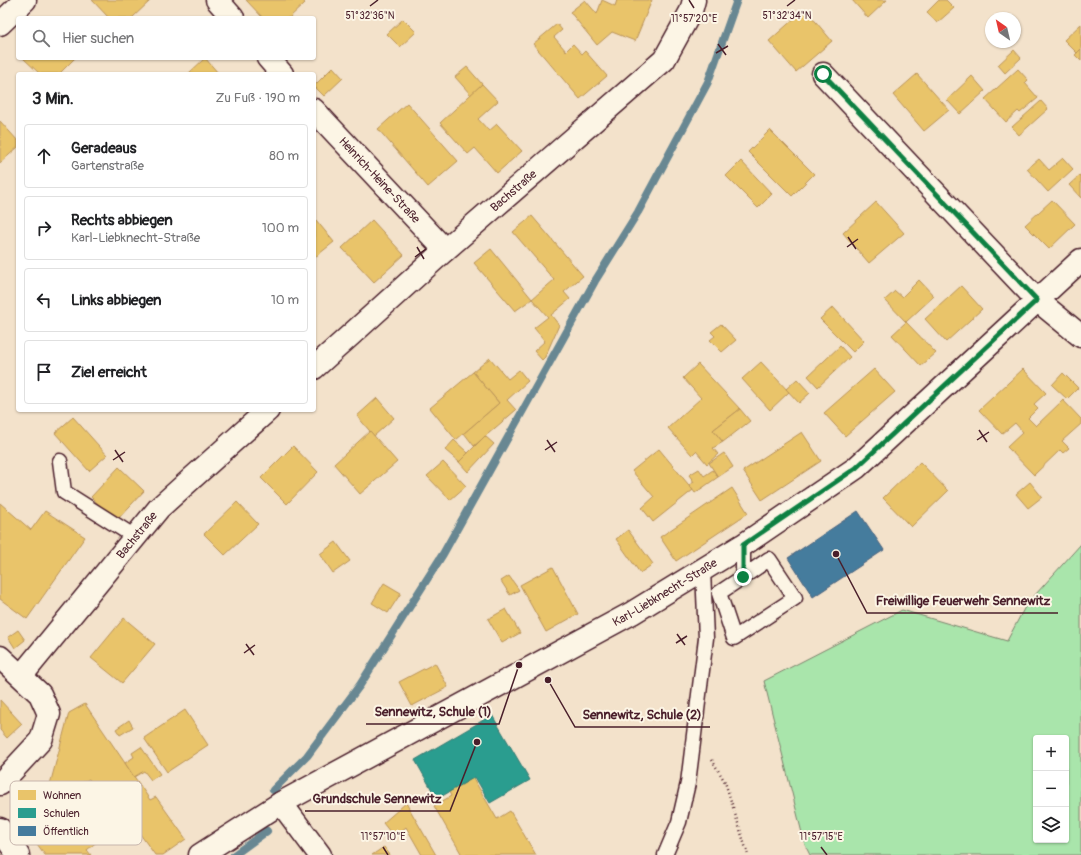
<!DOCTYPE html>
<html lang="de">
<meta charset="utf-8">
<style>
body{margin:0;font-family:Pangolin,sans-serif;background:#f2f2f2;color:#202124}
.controls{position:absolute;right:12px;bottom:12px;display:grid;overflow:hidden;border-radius:4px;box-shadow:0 1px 3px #0004}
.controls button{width:36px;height:36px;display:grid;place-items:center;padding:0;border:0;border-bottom:1px solid #e0e0e0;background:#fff;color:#202124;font:20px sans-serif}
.compass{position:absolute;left:985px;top:12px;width:36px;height:36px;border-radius:50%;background:#fff;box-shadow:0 1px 3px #0004;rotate:326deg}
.stop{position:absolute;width:12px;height:12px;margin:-9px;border:3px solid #0b8043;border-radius:50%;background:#fff}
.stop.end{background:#0b8043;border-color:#fff;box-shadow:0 1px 4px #0008}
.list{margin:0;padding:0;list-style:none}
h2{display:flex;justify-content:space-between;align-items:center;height:52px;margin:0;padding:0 16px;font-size:17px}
h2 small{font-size:13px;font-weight:400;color:#757577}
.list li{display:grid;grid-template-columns:26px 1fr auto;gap:12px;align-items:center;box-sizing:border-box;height:64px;margin:0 8px 8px;padding:0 8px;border:1px solid #e0e0e0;border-radius:4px}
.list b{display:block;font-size:15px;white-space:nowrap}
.list p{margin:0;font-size:13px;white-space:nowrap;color:#757577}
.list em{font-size:13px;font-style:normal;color:#757577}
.icon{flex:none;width:22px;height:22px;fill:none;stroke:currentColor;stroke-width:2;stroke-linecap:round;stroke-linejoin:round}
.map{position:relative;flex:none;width:1081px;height:855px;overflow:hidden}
.search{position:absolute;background:#fff;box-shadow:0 1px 3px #0004;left:16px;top:16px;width:300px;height:44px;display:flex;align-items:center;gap:10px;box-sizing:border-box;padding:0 14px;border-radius:4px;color:#757577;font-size:15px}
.panel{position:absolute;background:#fff;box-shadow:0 1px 3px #0004;left:16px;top:72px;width:300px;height:340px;border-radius:4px}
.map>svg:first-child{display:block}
</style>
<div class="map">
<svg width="1081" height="855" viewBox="0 0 1081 855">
<rect width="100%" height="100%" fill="#f3e2cb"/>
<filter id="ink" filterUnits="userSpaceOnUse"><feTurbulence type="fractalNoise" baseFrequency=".025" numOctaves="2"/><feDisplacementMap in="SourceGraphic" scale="8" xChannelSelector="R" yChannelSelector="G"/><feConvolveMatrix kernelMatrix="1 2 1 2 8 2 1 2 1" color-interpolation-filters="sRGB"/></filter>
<g filter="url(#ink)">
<!-- green -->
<path fill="#a9e5ab" stroke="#7a826b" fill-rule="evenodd" d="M1081,544v311h-271l-5,-10 -41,-164 138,-71 105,31 19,-36zM1036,738h30v102h-30z"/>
<!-- homes -->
<g fill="#e9c46a" stroke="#b99257">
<polygon points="92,0 151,0 132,18 109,18"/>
<polygon points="246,0 302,0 305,3 289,18 263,18"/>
<polygon points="585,0 597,14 602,0 615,6 617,0 652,0 635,41 612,32 597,45 570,12"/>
<polygon points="852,0 887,0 868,18"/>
<polygon points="939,0 946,0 954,8 937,23 927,12"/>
<polygon points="805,9 832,41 796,72 769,41"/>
<polygon points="403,19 416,32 400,47 387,34"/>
<polygon points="557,24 562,30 554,37 566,51 573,44 582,54 585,51 607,76 580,99 533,44"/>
<polygon points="1081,24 1081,49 1077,53 1064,40"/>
<polygon points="1081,49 1081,61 1075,55"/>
<polygon points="1014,50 1021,58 1005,73 998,65"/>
<polygon points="23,58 75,58 59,74 40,74"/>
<polygon points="205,58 219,74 188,74"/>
<polygon points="333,67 343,78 324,96 314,86"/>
<polygon points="467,67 482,84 471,95 455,77"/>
<polygon points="1018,69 1028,80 1025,83 1038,98 1020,113 1018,111 1006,122 985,99"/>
<polygon points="917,74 949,110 924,131 893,95"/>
<polygon points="972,76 985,91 960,114 947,100"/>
<polygon points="482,84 498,101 478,119 489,131 497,124 522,151 497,173 475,148 468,154 440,123"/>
<polygon points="1041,101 1048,109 1019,135 1012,127"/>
<polygon points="407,103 458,161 428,187 378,129"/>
<polygon points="0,121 18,141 18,147 0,163"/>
<polygon points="770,130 814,174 792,196 748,152"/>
<polygon points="1063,158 1073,169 1048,192 1027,169 1039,159 1049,170"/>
<polygon points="741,161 772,194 758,208 726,176"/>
<polygon points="1080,175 1081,175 1081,198 1069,185"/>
<polygon points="1052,200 1075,224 1049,249 1025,225"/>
<polygon points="876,202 904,233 869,263 843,233"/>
<polygon points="532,216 583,276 564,292 570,299 551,315 559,325 545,357 542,360 534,351 545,341 534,328 548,317 532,299 554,280 513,232"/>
<polygon points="316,220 334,242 314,258 314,222"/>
<polygon points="372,220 404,255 374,282 342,248"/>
<polygon points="491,249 532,299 515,311 474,263"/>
<polygon points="919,280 934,296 906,322 885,300 895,291 902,297"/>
<polygon points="961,286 982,309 946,342 925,319"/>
<polygon points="833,307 864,341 853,352 820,319"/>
<polygon points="906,322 936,353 921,366 892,335"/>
<polygon points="721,324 736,340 722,352 710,340 715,336 711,332"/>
<polygon points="840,346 850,357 818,387 808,376"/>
<polygon points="490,358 508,379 519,370 528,381 507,400 516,410 474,446 464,433 499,403 473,372"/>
<polygon points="761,362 789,392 770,410 742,379"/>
<polygon points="698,364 740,409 713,430 723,442 713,448 718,454 707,464 696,451 692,455 668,428 701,398 683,378"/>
<polygon points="874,369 895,392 845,436 824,413"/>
<polygon points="1023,369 1046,393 1034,404 1038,408 1028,418 1036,426 1063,400 1081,419 1081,424 1062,441 1069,448 1063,453 1060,450 1034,475 1007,447 1023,432 1015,423 1002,434 979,410"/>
<polygon points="473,372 499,403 456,440 430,408"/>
<polygon points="1063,373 1078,388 1067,399 1052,385"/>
<polygon points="797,379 810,393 799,403 786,389"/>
<polygon points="377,398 394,418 374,436 357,416"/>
<polygon points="740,409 750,421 723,442 713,430"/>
<polygon points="73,417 107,455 89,471 55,433"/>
<polygon points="370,431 397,462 360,494 334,464"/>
<polygon points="802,432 821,461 762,500 743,471"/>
<polygon points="485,436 494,444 468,472 459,462"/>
<polygon points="454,440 468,453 459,462 445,450"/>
<polygon points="293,446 318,472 287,504 261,478"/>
<polygon points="659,449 693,490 653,522 642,508 654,497 632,471"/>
<polygon points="724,453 733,467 718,477 709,463"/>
<polygon points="443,462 466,486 450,500 427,476"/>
<polygon points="920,462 948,491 911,527 883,498"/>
<polygon points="119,467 144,491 116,521 91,497"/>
<polygon points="699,469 704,476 713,470 718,477 695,493 689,485 694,482 689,475"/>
<polygon points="1030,482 1042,497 1028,508 1016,494"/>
<polygon points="732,488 748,513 676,561 660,537"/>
<polygon points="237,502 258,524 225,555 204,534"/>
<polygon points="0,503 31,530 45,511 85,537 27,619 0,599"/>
<polygon points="628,530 653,564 640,573 616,539"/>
<polygon points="336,542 350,561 333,573 320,554"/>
<polygon points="553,567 578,614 546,632 520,585"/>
<polygon points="509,576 519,590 510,595 501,581"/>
<polygon points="384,583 401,593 388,613 372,603"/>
<polygon points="506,609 520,633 502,643 488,619"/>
<polygon points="124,618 155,644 122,683 91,658"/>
<polygon points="18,630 25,640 15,648 8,637"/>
<polygon points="435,663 448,687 412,706 399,682"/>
<polygon points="0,700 22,724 7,738 0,730"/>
<polygon points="85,704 150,800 156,797 186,839 163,855 155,855 130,820 94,844 89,836 109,822 95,802 101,797 89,779 74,787 69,809 73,814 35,841 69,713"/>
<polygon points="185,710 208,745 167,772 144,738"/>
<polygon points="129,720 133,727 120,735 116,729"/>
<polygon points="141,747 160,774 151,780 144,771 134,777 125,763 134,757 132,753"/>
<polygon points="473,778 497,819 510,811 536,855 462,855 434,806 451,796 449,792"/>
<polygon points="406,803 436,855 422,855 406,827 394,837 383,823"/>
<polygon points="73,814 94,844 87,850 91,855 45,855 35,841"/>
<polygon points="384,847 390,855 372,855"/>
</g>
<!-- schools -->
<polygon fill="#2a9d8f" stroke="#347771" points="492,715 530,780 490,803 475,777 437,799 415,760"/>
<!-- public -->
<polygon fill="#457b9d" stroke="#465f7b" points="858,511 884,550 813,597 788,558"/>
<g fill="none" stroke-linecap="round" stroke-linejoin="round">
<!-- stream -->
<g stroke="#678792" stroke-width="8">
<polyline points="273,790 307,756 360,685 443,554 595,281 638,212 708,82 737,0"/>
<polyline points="234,855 267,831"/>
</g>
<defs>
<g id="service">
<polyline points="60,461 64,492 135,537"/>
<polyline points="743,545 743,577 769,559 795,598 734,638 719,593 743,577"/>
<polyline points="665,855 679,822 688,783 706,638 703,571"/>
</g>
<g id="minor">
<polyline points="217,0 233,18"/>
<polyline points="0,24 25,0"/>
<polyline points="268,58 282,74"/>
<polyline points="823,74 1037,300 1081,336"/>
<path id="s1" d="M314,110l131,140"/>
<path id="s2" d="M314,368l131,-118 219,-190 27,-49 3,-11"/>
<polyline points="0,657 40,694 49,714 41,740 0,784"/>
<path id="s3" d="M22,675l137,-167 109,-98"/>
<polyline points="281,803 320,855"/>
<polyline points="0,829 18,855"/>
<path id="s4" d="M200,855l81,-52 351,-190 111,-68 113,-77 225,-208"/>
</g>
</defs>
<!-- service casing -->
<use href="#service" stroke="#4a1f2b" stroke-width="17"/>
<!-- minor casing -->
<use href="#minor" stroke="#4a1f2b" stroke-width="25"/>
<!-- path -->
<polyline stroke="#4a1f2b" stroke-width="2.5" stroke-dasharray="1 3" stroke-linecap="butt" points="712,760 725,782 748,855"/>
<!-- service -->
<use href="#service" stroke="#fcf5e5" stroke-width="14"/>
<!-- minor -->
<use href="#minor" stroke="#fcf5e5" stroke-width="22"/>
</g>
</g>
<g fill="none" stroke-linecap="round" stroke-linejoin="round" filter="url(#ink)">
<!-- route -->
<polyline stroke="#0b8043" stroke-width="5" points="743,577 743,545 856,468 1037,300 823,74"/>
</g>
<!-- ticks -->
<path fill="none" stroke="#4a1f2b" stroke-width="1.5" d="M689,0l5,8M370,6l8,-6M787,6l8,-6M718,44l8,11M716,53l12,-7M848,237l8,12M417,247l7,12M847,247l11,-8M415,257l11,-8M979,430l8,12M547,440l8,12M977,440l12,-8M115,450l8,12M545,450l12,-8M113,460l12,-8M677,634l8,11M676,643l11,-7M246,644l8,11M244,653l11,-8M383,847l5,8M821,847l6,8"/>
<g text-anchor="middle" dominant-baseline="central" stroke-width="4" stroke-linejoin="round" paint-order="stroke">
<!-- street labels -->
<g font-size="12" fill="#4a1f2b" stroke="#fcf5e5">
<text stroke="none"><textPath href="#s1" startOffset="96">Heinrich-Heine-Straße</textPath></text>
<text stroke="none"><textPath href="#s2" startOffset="267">Bachstraße</textPath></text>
<text stroke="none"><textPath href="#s3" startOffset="181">Bachstraße</textPath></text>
<text stroke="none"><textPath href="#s4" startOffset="534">Karl-Liebknecht-Straße</textPath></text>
</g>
</g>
<!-- legend -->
<rect x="10" y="781" width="132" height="64" rx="6" fill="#fcf5e5" stroke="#c7b5ad" stroke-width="1"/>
<rect x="18" y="790" width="18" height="10" fill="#e9c46a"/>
<rect x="18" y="808" width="18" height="10" fill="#2a9d8f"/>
<rect x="18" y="826" width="18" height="10" fill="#457b9d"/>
<g font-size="11" fill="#4a1f2b">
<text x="43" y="799">Wohnen</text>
<text x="43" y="817">Schulen</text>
<text x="43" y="835">Öffentlich</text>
</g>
<g font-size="10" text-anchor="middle" fill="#4a1f2b" stroke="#fcf5e5" stroke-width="4" stroke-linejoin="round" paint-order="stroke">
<text x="370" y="19">51°32'36"N</text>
<text x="787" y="19">51°32'34"N</text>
<text x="694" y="22">11°57'20"E</text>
<text x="383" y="840">11°57'10"E</text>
<text x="821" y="840">11°57'15"E</text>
</g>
<!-- callouts -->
<path fill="none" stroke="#4a1f2b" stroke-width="1.5" d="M836 554L867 613H1058M519 665L499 724H366M548 680L575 727H710M477 742L450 811H305"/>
<g fill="#4a1f2b" stroke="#fcf5e5" stroke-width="1.5">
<circle cx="836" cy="554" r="4"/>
<circle cx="519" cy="665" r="4"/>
<circle cx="548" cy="680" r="4"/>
<circle cx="477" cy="742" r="4"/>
</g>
<g font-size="13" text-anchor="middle" font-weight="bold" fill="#4a1f2b" stroke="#fcf5e5" stroke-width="4" stroke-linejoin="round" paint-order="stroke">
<text x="963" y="605">Freiwillige Feuerwehr Sennewitz</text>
<text x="433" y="716">Sennewitz, Schule (1)</text>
<text x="642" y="719">Sennewitz, Schule (2)</text>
<text x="377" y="803">Grundschule Sennewitz</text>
</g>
</svg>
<div class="controls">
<button>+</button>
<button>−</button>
<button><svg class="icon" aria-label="layers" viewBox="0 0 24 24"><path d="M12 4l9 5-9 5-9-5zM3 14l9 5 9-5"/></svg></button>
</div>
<svg class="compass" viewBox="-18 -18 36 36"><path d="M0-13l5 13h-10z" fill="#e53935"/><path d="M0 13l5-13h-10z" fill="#757577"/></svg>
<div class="stop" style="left:823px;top:74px"></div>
<div class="stop end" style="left:743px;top:577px"></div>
<div class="search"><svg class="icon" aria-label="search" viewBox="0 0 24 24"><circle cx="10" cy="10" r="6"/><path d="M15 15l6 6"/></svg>Hier suchen</div>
<section class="panel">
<h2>3 Min.<small>Zu Fuß · 190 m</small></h2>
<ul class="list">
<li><svg class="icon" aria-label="ahead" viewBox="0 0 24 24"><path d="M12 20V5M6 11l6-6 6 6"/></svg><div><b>Geradeaus</b><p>Gartenstraße</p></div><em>80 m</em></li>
<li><svg class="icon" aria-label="right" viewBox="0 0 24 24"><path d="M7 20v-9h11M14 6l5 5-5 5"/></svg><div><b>Rechts abbiegen</b><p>Karl-Liebknecht-Straße</p></div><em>100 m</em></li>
<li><svg class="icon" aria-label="left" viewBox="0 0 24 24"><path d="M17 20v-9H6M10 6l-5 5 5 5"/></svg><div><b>Links abbiegen</b></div><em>10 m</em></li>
<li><svg class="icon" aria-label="arrive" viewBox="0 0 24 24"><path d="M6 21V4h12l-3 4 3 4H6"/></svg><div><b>Ziel erreicht</b></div></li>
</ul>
</section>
</div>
